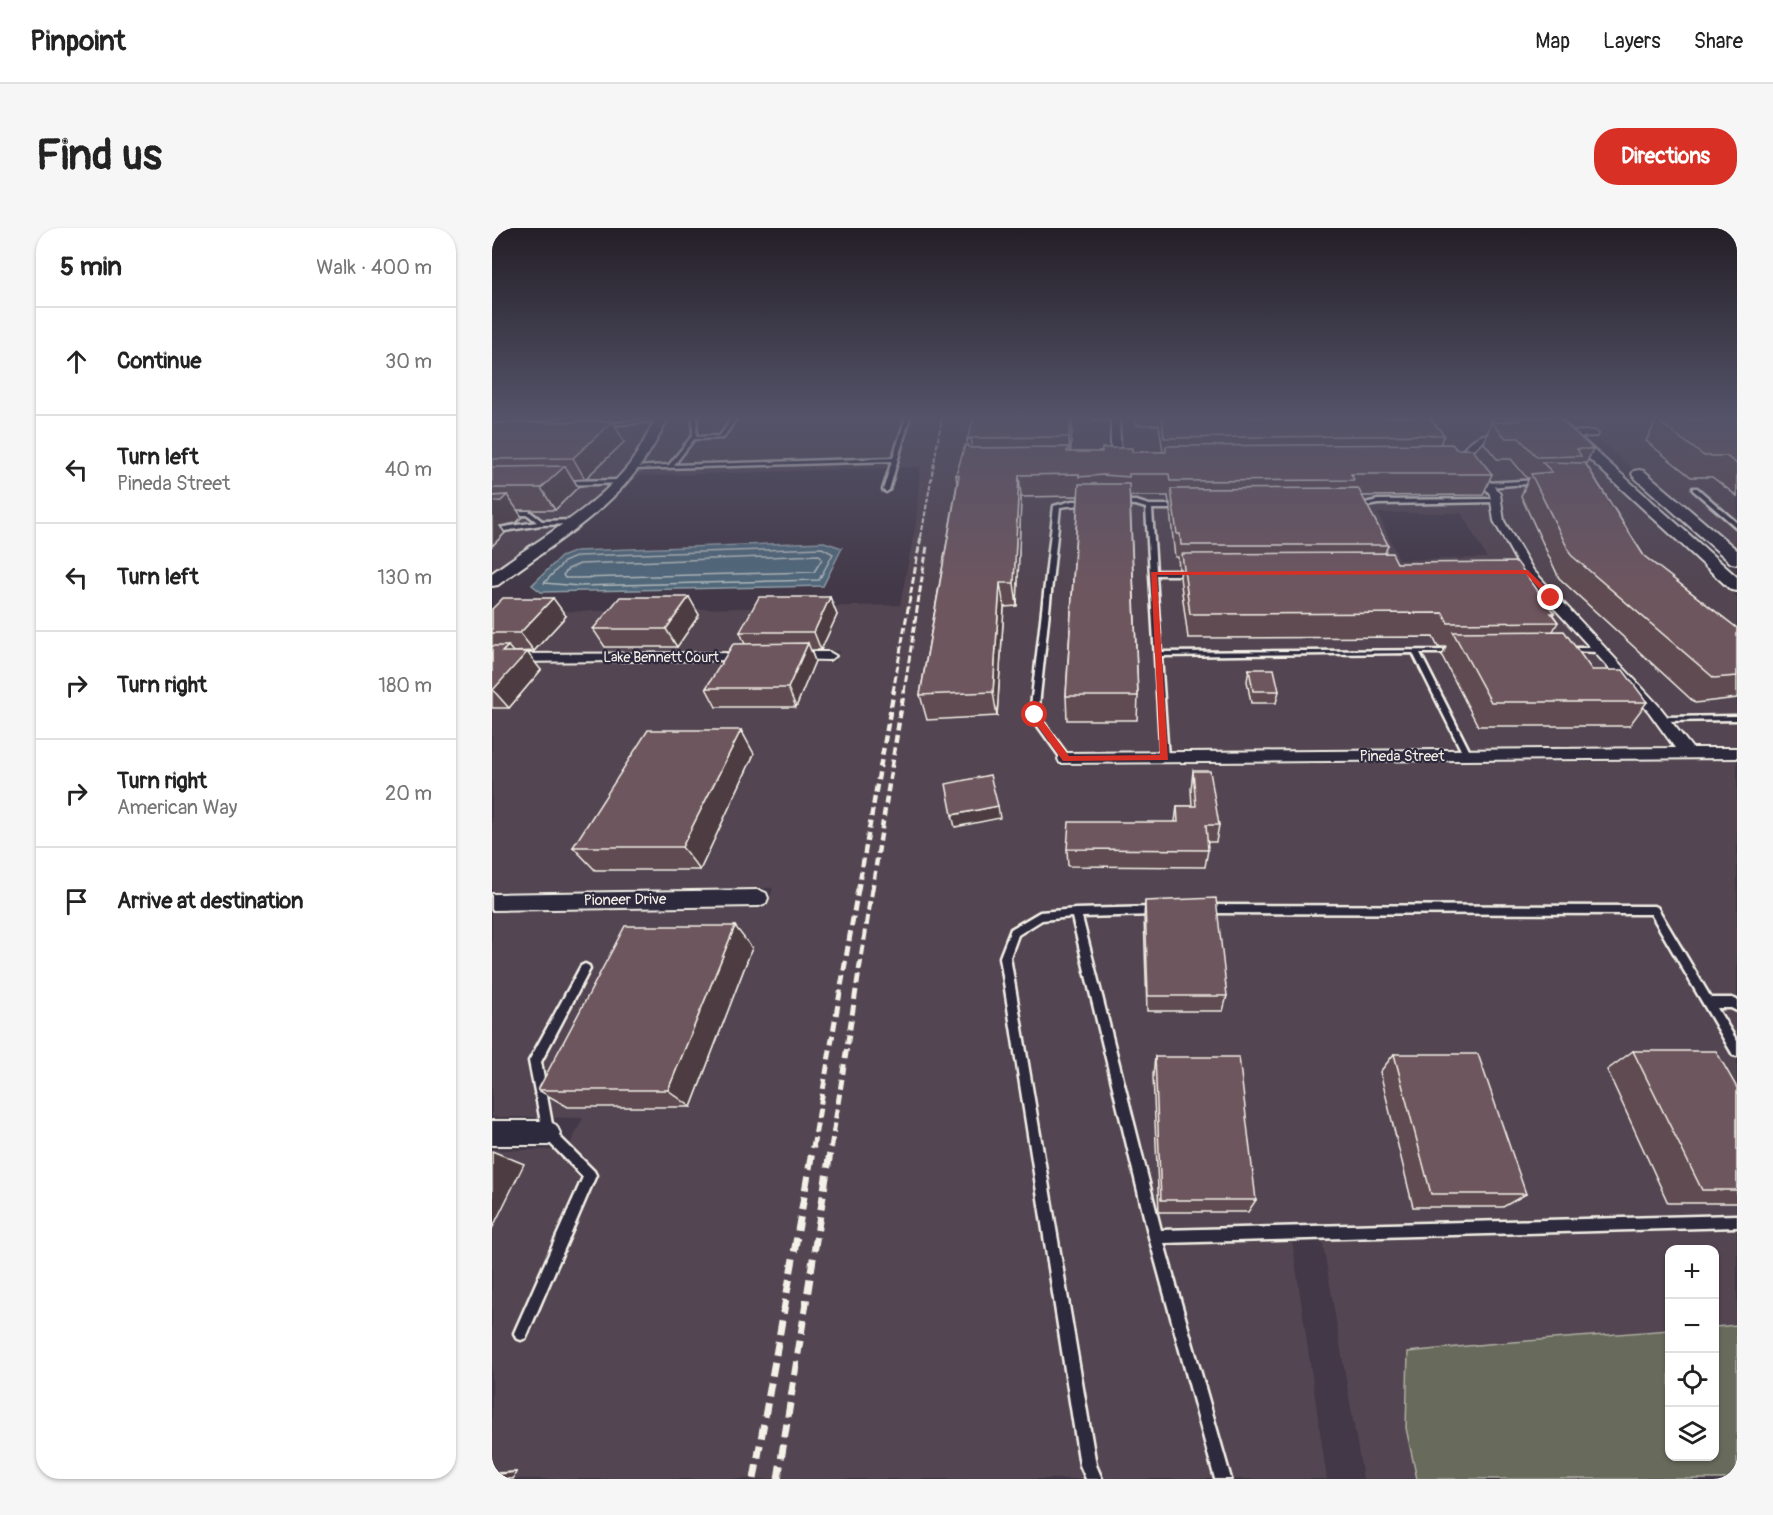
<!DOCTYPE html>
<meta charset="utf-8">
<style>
body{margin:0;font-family:Pangolin,sans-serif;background:#f6f6f6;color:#222}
.controls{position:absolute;right:18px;bottom:18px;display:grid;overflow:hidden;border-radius:12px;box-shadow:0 2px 4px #0004}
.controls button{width:54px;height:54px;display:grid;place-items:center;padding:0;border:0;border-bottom:2px solid #e0e0e0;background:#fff;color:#222;font:30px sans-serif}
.stop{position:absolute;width:18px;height:18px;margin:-14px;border:4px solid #d93025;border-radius:50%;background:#fff}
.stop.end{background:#d93025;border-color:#fff;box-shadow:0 2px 6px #0008}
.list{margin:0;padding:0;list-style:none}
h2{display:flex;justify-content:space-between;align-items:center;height:78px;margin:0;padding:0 24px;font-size:26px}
h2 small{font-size:20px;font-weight:400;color:#767676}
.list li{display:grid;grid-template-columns:39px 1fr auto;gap:18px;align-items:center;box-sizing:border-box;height:108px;padding:0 24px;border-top:2px solid #e0e0e0}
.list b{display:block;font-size:22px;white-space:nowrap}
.list p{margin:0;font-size:20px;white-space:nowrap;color:#767676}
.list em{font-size:20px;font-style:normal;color:#767676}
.icon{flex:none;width:33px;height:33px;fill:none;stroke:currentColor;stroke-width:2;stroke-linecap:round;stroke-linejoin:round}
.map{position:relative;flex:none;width:1245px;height:1251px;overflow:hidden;border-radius:24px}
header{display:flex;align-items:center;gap:36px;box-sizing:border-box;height:84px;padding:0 30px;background:#fff;border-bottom:2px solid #e0e0e0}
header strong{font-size:28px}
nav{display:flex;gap:33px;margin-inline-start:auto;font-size:21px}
.intro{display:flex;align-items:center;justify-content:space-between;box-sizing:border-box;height:144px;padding:0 36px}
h1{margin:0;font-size:42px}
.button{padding:15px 27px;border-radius:24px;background:#d93025;color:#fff;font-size:21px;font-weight:700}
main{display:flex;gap:36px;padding:0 36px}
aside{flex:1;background:#fff;border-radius:24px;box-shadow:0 2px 4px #0004}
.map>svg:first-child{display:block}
</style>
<header>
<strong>Pinpoint</strong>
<nav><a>Map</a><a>Layers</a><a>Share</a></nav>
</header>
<div class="intro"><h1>Find us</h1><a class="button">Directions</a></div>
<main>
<aside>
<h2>5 min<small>Walk · 400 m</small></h2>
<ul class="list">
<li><svg class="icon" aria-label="ahead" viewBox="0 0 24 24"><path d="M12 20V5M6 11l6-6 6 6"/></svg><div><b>Continue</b></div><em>30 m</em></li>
<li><svg class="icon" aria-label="left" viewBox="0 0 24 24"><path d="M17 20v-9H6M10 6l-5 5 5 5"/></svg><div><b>Turn left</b><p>Pineda Street</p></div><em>40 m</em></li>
<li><svg class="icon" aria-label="left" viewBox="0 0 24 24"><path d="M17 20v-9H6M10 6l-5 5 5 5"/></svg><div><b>Turn left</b></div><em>130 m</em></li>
<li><svg class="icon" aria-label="right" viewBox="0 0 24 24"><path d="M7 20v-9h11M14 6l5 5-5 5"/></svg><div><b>Turn right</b></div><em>180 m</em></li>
<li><svg class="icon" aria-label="right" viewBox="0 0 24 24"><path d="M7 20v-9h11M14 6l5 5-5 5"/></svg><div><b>Turn right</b><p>American Way</p></div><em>20 m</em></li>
<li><svg class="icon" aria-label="arrive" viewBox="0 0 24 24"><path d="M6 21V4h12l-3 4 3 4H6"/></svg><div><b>Arrive at destination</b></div></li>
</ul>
</aside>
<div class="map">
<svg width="1245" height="1251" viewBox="0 0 1245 1251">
<rect width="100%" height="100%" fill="#423847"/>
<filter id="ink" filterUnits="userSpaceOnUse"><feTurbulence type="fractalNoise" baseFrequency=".0167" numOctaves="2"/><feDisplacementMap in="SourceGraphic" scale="12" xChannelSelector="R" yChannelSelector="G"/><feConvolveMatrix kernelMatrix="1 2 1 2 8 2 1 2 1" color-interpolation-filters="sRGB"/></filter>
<g filter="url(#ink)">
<!-- built -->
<g fill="#524551" fill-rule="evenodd">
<polygon points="0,189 164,189 149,224 116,261 76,294 0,347"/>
<path d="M175,189h443v43l354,2 25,31 4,28 28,50 125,139 27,37 -615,5 -1,14 680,-6v565l-22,2 -1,-77h-44l-1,80 -182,14 -81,84 11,51h-54l-41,-240h-30l35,240h-835v-329h75l16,-32 -91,-1v-205l274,-4 7,-20 -281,4v-229l343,-1 4,-11 -347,1v-39l408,-8 16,-83 4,-55 -281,9 -42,36 -92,65 -13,12v-3l27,-21 101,-75 32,-39zM886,285h83l26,45 -88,2z"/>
<polygon points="628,189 1053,189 1070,204 1005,205 983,208 974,214 968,224 629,232"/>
<polygon points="1081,189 1245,189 1245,331 1157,255"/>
<polygon points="1075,209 1245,369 1245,518 1199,518 1170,481 1043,344 1014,294 1009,266 981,232 979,226 985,217 991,213"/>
</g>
<!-- green -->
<polygon fill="#676a5c" stroke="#aeaea2" stroke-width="1.5" points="1245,1097 1245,1251 925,1251 914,1200 916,1124 995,1116 1177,1102 1178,1228 1222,1228 1223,1099"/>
<!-- water -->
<polygon fill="#51697b" stroke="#929fa7" stroke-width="1.5" points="332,314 350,320 331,358 49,364 40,357 69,329 84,323"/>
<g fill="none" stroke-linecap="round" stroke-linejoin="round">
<!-- shore -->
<g stroke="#b3bbbc" stroke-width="1.5">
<polygon points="330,320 341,326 327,352 87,358 52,355 72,334 86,328"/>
<polygon points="327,327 330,331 322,344 87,350 73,350 71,347 76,341 88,336"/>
</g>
<defs>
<g id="lane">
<polygon points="201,189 205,189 204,209 228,208 241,189 245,189 231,210 202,211 182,237 401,230 414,189 418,189 397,262 394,264 391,262 400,233 140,241 140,239 142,239 177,237 201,207"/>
<polygon points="600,189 624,189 625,190 623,191 602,190"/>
<polygon points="171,190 169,192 112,198 110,197"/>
<polygon points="129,252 132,254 131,255 72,257 69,255 72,253"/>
<polygon points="1047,252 1049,253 1049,255 996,259 993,257 996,255"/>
<polygon points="1201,260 1205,260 1245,295 1245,300 1201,262"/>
<polygon points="1005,271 1008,273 1007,274 886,276 863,280 860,278 886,272"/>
<path d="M580,273h17l3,2c-9,3 -22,2 -32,4l-22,208 31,42 1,2 -1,2h-6l-33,-46 24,-209z"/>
<polygon points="626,273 644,273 657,277 690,277 693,279 690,281 660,281 664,343 701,343 704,345 701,347 664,347 669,424 967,422 967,424 965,425 928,425 980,528 979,530 973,530 972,528 921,425 669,428 676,530 675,532 669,532 654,280 644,277 624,276 624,274"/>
<polygon points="37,283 50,293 81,292 84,294 81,296 49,297 0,305 0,301 45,294 36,287 0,288 0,284"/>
<polygon points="1074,420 1108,420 1111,422 1108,424 1072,423 1072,421"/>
<polygon points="1245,488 1245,492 1169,493 1165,491 1169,489"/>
<polygon points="713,677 1162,678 1165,679 1219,770 1240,770 1245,772 1245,783 1239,780 1225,780 1245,813 1245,828 1241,827 1159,686 713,685 710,684 708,681 710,678"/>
<polygon points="663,679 666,680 668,683 666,686 663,687 590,689 669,1002 1245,987 1245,999 672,1015 739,1251 723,1251 657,1009 580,689 550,692 526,707 518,729 604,1237 610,1251 594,1251 588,1237 508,729 519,701 548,684 584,681"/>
<polygon points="93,736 97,738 98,741 49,834 61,902 102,943 104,947 34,1110 29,1112 24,1110 22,1105 91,949 52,909 37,833 89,738"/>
</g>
<g id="street">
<polygon points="619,189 627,189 629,234 624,237 619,234"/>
<polygon points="1101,203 1106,206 1104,208 1060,210 1055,207 1060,204"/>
<path d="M1003,205l14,-1 5,3 -5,3 -22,1 -9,6 -7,8 1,7 28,34 4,27 29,49 126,136 33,42h45v10l-677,5 -2,-4 2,-4 6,-2 609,-5 -26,-36 -125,-137 -30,-54 -4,-27 -28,-34 -1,-7c9,-13 18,-19 34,-20z"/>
<polygon points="297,424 337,424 344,428 337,432 292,431 290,428 292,425"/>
<polygon points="257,425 264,429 262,432 0,434 0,426"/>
<polygon points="267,662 274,665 276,670 274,675 267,678 0,682 0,666"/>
<polygon points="0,893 56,893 64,897 68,905 64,913 56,917 0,917"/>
</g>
<g id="secondary">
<path d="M164,189h12c-36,84 -100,115 -170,168l-6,1v-13c46,-34 101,-63 137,-108 11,-15 19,-31 27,-48z"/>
<polygon points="1052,189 1065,189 1245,349 1245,363 1239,362"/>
<polygon points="1147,242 1152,243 1245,322 1245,336 1239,335 1142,249 1140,246 1142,243"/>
</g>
</defs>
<!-- lane casing -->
<use href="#lane" stroke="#f4f1e8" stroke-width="5"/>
<!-- street casing -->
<use href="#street" stroke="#f4f1e8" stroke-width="4"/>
<!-- secondary casing -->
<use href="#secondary" stroke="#f4f1e8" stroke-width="4"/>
<!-- lane -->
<use href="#lane" fill="#2f2a3d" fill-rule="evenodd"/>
<!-- street -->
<use href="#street" fill="#2f2a3d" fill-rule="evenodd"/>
<!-- secondary -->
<use href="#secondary" fill="#2f2a3d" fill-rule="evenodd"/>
<!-- rail-far4 -->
<polyline stroke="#f4f1e8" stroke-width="2" stroke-dasharray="5 2" stroke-linecap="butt" points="429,309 450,189"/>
<!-- rail-far3 -->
<g stroke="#f4f1e8" stroke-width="3" stroke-dasharray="7 3" stroke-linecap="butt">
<polyline points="401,464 429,308"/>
<polyline points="412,464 435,318"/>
</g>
<!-- rail-far2 -->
<g stroke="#f4f1e8" stroke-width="4.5" stroke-dasharray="8 4.5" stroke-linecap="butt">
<polyline points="366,663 402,462"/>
<polyline points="380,663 412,462"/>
</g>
<!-- rail-far1 -->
<g stroke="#f4f1e8" stroke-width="5" stroke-dasharray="10 5" stroke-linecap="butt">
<polyline points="321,920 366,661"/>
<polyline points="339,920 380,661"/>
</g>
<!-- rail -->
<g stroke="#f4f1e8" stroke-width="7" stroke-dasharray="14 7" stroke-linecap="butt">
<polyline points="262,1251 321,918"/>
<polyline points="286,1251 339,918"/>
</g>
</g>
<!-- wall -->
<g fill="#5f4b51" stroke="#f4f1e8" stroke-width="1.5">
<polygon points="0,189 43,194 132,214 93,251 82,252 86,259 63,282 25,282 30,289 24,295 8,298 13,305 0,318"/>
<polygon points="482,189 581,189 578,224 671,224 667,197 645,197 644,189 937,189 952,207 948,216 964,221 1000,246 991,267 870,268 896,317 893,325 905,335 1062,385 1061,387 1066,394 1061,403 1100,442 1155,474 1137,498 986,498 950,428 954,419 946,419 941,409 696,410 688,349 689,341 687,341 686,329 683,329 678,283 678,275 677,275 676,268 638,268 646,468 645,492 575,492 574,468 586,268 529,269 525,378 512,379 505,488 435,492 428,467 465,256 464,247 476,219"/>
<polygon points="1000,189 1066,189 1101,221 1094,236 1152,328 1245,400 1245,470 1203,475 1067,350 1029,268 1037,250 1035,250 1019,231 1005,231 992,215 999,194 1002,194 999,191"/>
<polygon points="1203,189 1245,189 1245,268 1220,249 1199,249 1154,213 1165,192 1206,191"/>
<polygon points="197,369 207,387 185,419 113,419 101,401"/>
<polygon points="338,369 345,387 329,422 319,422 323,433 304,479 224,479 214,460 253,416 248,404"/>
<polygon points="0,381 74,388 42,423 21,424 49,442 17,480 0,480"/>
<polygon points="757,441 787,463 784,475 759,475 755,453"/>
<polygon points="249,502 262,526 208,642 103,642 81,619"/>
<polygon points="701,543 727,597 724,614 715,614 716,622 713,639 576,638 575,621 683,594 685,578 700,578 699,561"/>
<polygon points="653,673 735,768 731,783 655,783 652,689"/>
<polygon points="260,720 199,879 76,879 46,862"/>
<polygon points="1141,823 1245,860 1245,975 1176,975 1115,842"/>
<polygon points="902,826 1034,966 1011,979 921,979 888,844"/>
<polygon points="663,829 764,972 756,984 667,984 661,847"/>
<polygon points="24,1244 21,1251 0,1251 0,1245"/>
</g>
<!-- shaded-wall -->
<g fill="#4d3d42" stroke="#f4f1e8" stroke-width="1.5">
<polygon points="0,189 75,189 0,201 0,208"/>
<polygon points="579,189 581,189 578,230 577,209"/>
<polygon points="121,193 132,214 93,251 81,230"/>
<polygon points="479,210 482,231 478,233 475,212"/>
<polygon points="73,238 86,259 63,282 49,260"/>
<polygon points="527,247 529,269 525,378 522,355"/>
<polygon points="15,267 30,289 24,295 8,298 13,305 0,318 0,274"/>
<polygon points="508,355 512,379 505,488 501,464"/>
<polygon points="197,369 207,387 185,419 174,401"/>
<polygon points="338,369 345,387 329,422 322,404"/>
<polygon points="61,370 74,388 42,423 28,405"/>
<polygon points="316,415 323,433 304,479 296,460"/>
<polygon points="16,418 28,432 35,424 49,442 17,480 1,462 10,424"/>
<polygon points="249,502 262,526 208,642 190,619"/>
<polygon points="506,578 508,590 463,599 460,587"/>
<polygon points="243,698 260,720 199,879 176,862"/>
<polygon points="0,923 32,936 0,1001"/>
<polygon points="24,1244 21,1251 0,1251 0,1247"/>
</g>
<!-- building -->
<g fill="#6e575e" stroke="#f4f1e8" stroke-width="1.5">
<polygon points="482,189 579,189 577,209 479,210 475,212"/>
<polygon points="670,189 937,189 952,207 672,210"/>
<polygon points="1010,189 1050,189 1012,191"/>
<polygon points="1031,189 1066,189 1101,221 1085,221 1089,228 1045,229 1027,210 1014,210 999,194 1028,193 1025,190"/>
<polygon points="1229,189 1245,189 1245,236 1234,228 1212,228 1165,192 1230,190"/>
<polygon points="121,193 81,230 0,231 0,195"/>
<polygon points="960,216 964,221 980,221 1000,246 859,246 862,252 678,253 677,246 637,246 637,249 611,247 587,249 587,246 527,247 522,355 508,355 501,464 428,467 467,247 464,247 473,217 479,220 576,219 575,224 610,224 610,220 640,220 640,224 674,224 674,218"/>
<polygon points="1050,234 1093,235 1152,328 1245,400 1245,448 1222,450 1079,327 1039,246 1060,244"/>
<polygon points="73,238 49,260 0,260 0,239"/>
<polygon points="587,256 637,256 646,468 574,468"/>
<polygon points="866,260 896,317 689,317 688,306 685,306 679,261"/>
<polygon points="15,267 9,273 0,274 0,268"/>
<polygon points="900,325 905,335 1025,334 1062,385 1059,385 1066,394 956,395 951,385 698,386 690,326"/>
<polygon points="128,369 197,369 174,401 101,401"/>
<polygon points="267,369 338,369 322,404 248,404"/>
<polygon points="11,370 61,370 28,405 0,405 0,381"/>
<polygon points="1072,403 1100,442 1131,442 1155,474 999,474 961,404"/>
<polygon points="316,415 296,460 214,460 241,416"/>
<polygon points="0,418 16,418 10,424 35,424 1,462 0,462"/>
<polygon points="757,441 782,441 787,463 761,463"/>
<polygon points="156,502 249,502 190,619 81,619"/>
<polygon points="701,543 718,543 727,597 714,597 716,622 575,621 577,594 686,594 685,578 704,578"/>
<polygon points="498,547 506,578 460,587 454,556"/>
<polygon points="724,670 735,768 656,768 653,673"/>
<polygon points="133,698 243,698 176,862 46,862"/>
<polygon points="1141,823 1224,823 1245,860 1245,962 1210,962"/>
<polygon points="902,826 986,826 1034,966 939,966"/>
<polygon points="663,829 747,829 764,972 669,972"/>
</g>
</g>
<!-- sky -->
<linearGradient id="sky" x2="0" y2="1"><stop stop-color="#241f27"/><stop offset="0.52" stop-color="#545369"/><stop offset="1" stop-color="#545369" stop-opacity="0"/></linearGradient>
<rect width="1245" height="364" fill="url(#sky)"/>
<!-- route -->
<polygon fill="#d93025" points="1036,342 1062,368 1062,371 1057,371 1034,346 665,347 676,532 571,533 538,487 545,485 577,528 668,527 659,344"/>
<g text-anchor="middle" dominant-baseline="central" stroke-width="4.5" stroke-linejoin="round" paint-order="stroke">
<!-- far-street labels -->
<g font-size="14" fill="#f4f1e8" stroke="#2f2a3d">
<text x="169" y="429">Lake Bennett Court</text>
</g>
<!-- street labels -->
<g font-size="15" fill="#f4f1e8" stroke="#2f2a3d">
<text x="910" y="528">Pineda Street</text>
<text transform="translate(133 672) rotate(-1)">Pioneer Drive</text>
</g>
</g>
</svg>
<div class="controls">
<button>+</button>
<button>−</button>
<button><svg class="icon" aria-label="locate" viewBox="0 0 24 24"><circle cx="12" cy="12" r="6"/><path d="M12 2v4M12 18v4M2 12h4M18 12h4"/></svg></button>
<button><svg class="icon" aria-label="layers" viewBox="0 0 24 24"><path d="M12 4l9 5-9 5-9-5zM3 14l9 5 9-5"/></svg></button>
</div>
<div class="stop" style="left:543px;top:487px"></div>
<div class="stop end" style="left:1059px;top:370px"></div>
</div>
</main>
